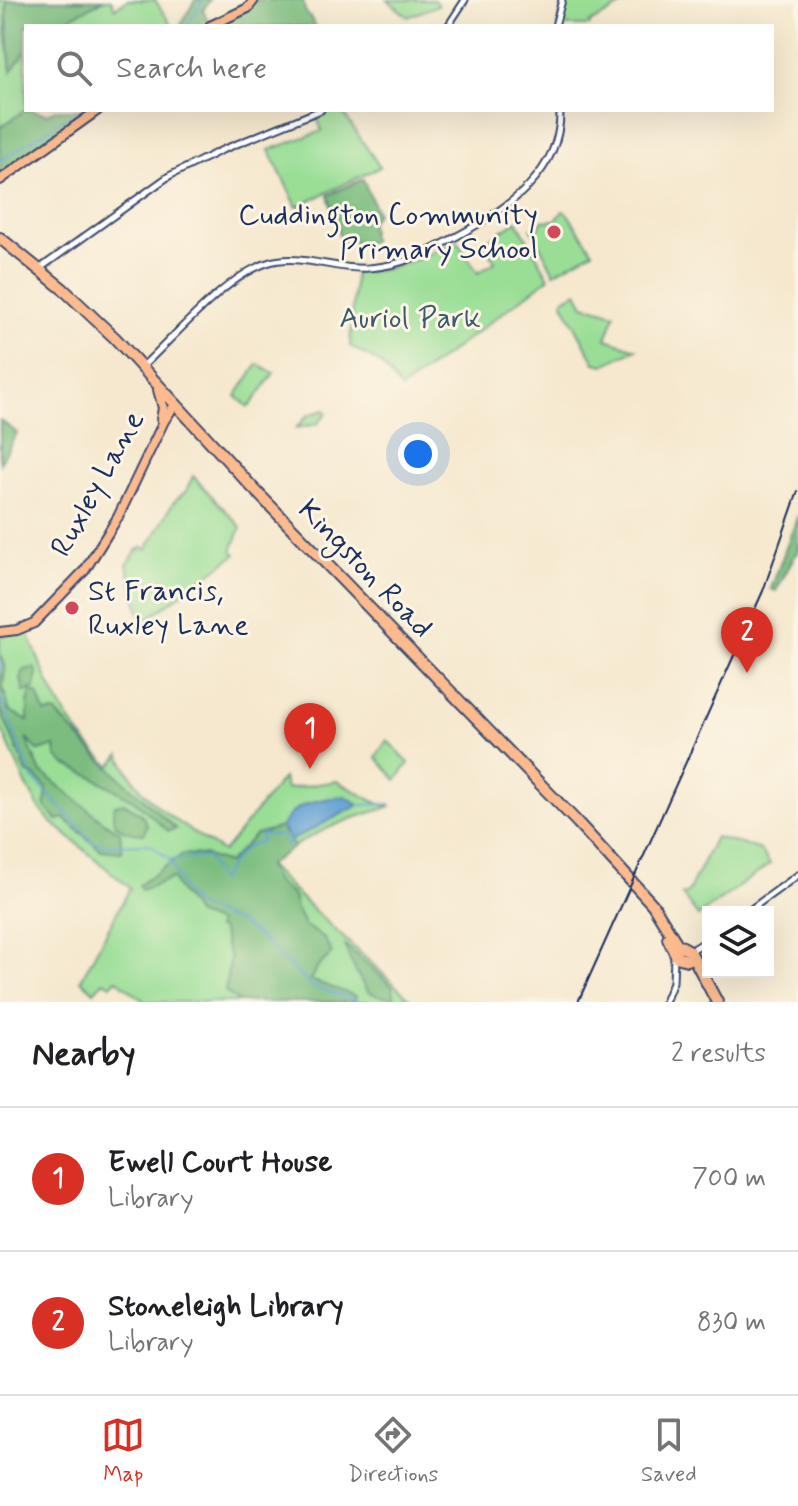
<!DOCTYPE html>
<style>
body{margin:0;font-family:Mynerve,sans-serif;background:#f2f2f2;color:#202124}
.controls{position:absolute;right:24px;bottom:24px;display:grid;overflow:hidden;border-radius:0px;box-shadow:0 8px 32px #0002}
.controls button{width:72px;height:72px;display:grid;place-items:center;padding:0;border:0;border-bottom:2px solid #e0e0e0;background:#fff;color:#202124;font:40px sans-serif}
.you{position:absolute;left:418px;top:454px;width:28px;height:28px;margin:-20px;border:6px solid #fff;border-radius:50%;background:#1a73e8;box-shadow:0 0 0 12px #1a73e833}
.badge{display:grid;place-items:center;width:52px;height:52px;border-radius:50%;background:#d93025;color:#fff;font-size:26px;font-weight:700}
.pin{position:absolute;translate:-50% -66px;filter:drop-shadow(0 2px 4px #0008)}
.pin::after{content:'';position:absolute;top:42px;width:28px;height:24px;background:inherit;clip-path:polygon(0 0,100% 0,50% 100%)}
.list{margin:0;padding:0;list-style:none}
h2{display:flex;justify-content:space-between;align-items:center;height:104px;margin:0;padding:0 32px;font-size:34px}
h2 small{font-size:26px;font-weight:400;color:#757577}
.list li{display:grid;grid-template-columns:52px 1fr auto;gap:24px;align-items:center;box-sizing:border-box;height:144px;padding:0 32px;border-top:2px solid #e0e0e0}
.list b{display:block;font-size:30px;white-space:nowrap}
.list p{margin:0;font-size:26px;white-space:nowrap;color:#757577}
.list em{font-size:26px;font-style:normal;color:#757577}
.icon{flex:none;width:44px;height:44px;fill:none;stroke:currentColor;stroke-width:2;stroke-linecap:round;stroke-linejoin:round}
.map{position:relative;flex:none;width:798px;height:1002px;overflow:hidden}
.search{position:absolute;background:#fff;box-shadow:0 8px 32px #0002;left:24px;right:24px;top:24px;height:88px;display:flex;align-items:center;gap:20px;box-sizing:border-box;padding:0 28px;border-radius:0px;color:#757577;font-size:30px}
.sheet{height:392px;background:#fff}
nav{display:flex;justify-content:space-around;align-items:center;box-sizing:border-box;height:112px;border-top:2px solid #e0e0e0;background:#fff;font-size:22px;color:#757577}
nav a{display:grid;justify-items:center;gap:4px}
nav .on{color:#d93025}
.map>svg:first-child{display:block}
</style>
<div class="map">
<svg width="798" height="1002" viewBox="0 0 798 1002">
<rect width="100%" height="100%" fill="#fcf5e5"/>
<filter id="ink" filterUnits="userSpaceOnUse"><feTurbulence type="fractalNoise" baseFrequency=".0125" numOctaves="2"/><feDisplacementMap in="SourceGraphic" scale="16" xChannelSelector="R" yChannelSelector="G"/><feConvolveMatrix kernelMatrix="1 2 1 2 8 2 1 2 1" color-interpolation-filters="sRGB"/></filter>
<filter id="wash" filterUnits="userSpaceOnUse"><feTurbulence type="fractalNoise" baseFrequency=".006" numOctaves="4" result="noise"/><feDisplacementMap in="SourceGraphic" scale="32" xChannelSelector="R" yChannelSelector="G"/><feGaussianBlur stdDeviation="1.8" result="paint"/><feColorMatrix in="noise" values="0 0 0 0 0 0 0 0 0 0 0 0 0 0 0 0 0 1.4 0 .05"/><feComposite in="paint" operator="in"/></filter>
<g filter="url(#wash)">
<rect width="100%" height="100%" fill="#f5e8ce"/>
<!-- green -->
<g fill="#9ade96" stroke="#5a867a" stroke-width="2">
<polygon points="0,0 6,0 6,33 11,71 26,50 26,109 0,128"/>
<polygon points="104,0 111,0 115,8 127,0 155,0 172,26 62,26 72,16"/>
<polygon points="388,0 434,0 438,5 408,17"/>
<polygon points="565,0 632,0 590,23 590,26 557,26"/>
<polygon points="328,110 341,110 380,167 297,207 269,150 322,131 316,115"/>
<polygon points="563,211 567,213 593,251 554,273 531,228 539,228 542,221 556,220"/>
<path d="M517,221l32,57 -148,111 -20,-25 -31,-18 5,-74c38,1 68,-15 102,-32l21,33 17,-11 -12,-19z"/>
<polygon points="577,292 584,305 615,314 606,339 636,349 604,365 595,363 563,303 564,299"/>
<polygon points="258,364 274,373 251,405 248,407 236,396"/>
<polygon points="325,410 327,413 317,424 296,428 308,415"/>
<polygon points="193,476 241,527 232,551 236,554 142,623 127,565 137,549 140,550 142,547 147,549 173,503 186,491"/>
<path d="M27,630c21,55 37,96 84,136l9,-11c21,49 61,69 103,97l60,-74 3,11 51,-8 38,21 15,5c-45,12 -86,28 -122,58 46,48 97,91 145,137h-268l-29,-23 -5,6 -7,-4 -10,11 -13,-12 49,-92 -80,-67 -12,-15 -12,-22 -26,-59v-89z"/>
<polygon points="387,740 409,763 396,780 376,757"/>
<polygon points="715,837 759,849 770,864 698,916 682,895 688,893"/>
</g>
<!-- forest -->
<g fill="#7bbd7f" stroke="#4b766e" stroke-width="2">
<polygon points="6,0 104,0 72,16 62,26 26,26 26,50 11,72"/>
<polygon points="195,0 210,0 203,10 209,23 221,18 207,26 180,26"/>
<polygon points="256,0 303,0 305,11 316,26 214,26"/>
<polygon points="26,109 47,114 55,110 94,110 0,176 0,128"/>
<polygon points="363,179 377,213 370,222 372,242 341,242 328,195"/>
<polygon points="0,420 17,433 0,463"/>
<polygon points="798,515 798,550 776,591 771,589"/>
<polygon points="0,653 5,667 3,687 9,710 28,721 28,704 31,691 38,694 45,713 55,712 99,758 176,829 168,831 136,802 93,777 64,764 56,756 55,746 39,751 26,738 40,771 104,822 120,832 122,852 101,850 64,818 57,820 45,807 47,788 34,775 27,773 0,709"/>
<polygon points="34,668 37,671 35,688 24,692 21,679 24,670"/>
<path d="M124,803l18,12 5,10 -3,9c-19,0 -37,-7 -29,-29z"/>
<polygon points="281,827 294,847 268,865 275,881 293,896 296,909 305,926 323,937 332,953 316,969 310,980 356,996 354,1002 239,1002 225,991 230,959 221,929 217,928 218,923 197,915 176,886 173,878 141,890 139,885 183,854 204,855 228,863 255,835"/>
<path d="M345,945l47,41 3,13c-8,-3 -20,-3 -26,-7 -6,-5 -23,-38 -24,-47z"/>
</g>
<!-- water -->
<path fill="#62a0d4" stroke="#3e6899" stroke-width="2" d="M345,796l14,9 -69,36 -9,-14c14,-26 37,-27 64,-31z"/>
<g fill="none" stroke-linecap="round" stroke-linejoin="round">
<!-- stream -->
<g stroke="#62a0d4" stroke-width="2">
<polyline points="187,26 203,0"/>
<polyline points="0,161 78,110"/>
<polyline points="0,661 0,672"/>
<polyline points="0,696 32,777 94,843 111,845 150,844 170,860 184,891 196,906 239,923 256,934 311,986 361,1002"/>
<polyline points="683,760 684,760"/>
<polyline points="359,805 391,804"/>
<path d="M172,860l35,-3 13,24c10,-15 21,-37 41,-39v-8l21,2 5,10 3,-5"/>
</g>
</g>
</g>
<g filter="url(#ink)">
<g fill="none" stroke-linecap="round" stroke-linejoin="round">
<defs>
<g id="minor">
<polyline points="448,26 465,0"/>
<polyline points="555,26 562,0"/>
<polyline points="39,269 169,176 222,150 321,110"/>
<path d="M142,367c33,-31 83,-90 125,-104 32,-11 69,8 102,5 33,-2 62,-17 90,-33 48,-26 103,-63 101,-125"/>
<polyline points="747,912 798,875"/>
<polyline points="690,951 708,940"/>
<polyline points="665,1002 673,982 674,957"/>
</g>
<g id="major">
<polyline points="210,26 248,8 254,0"/>
<polyline points="0,180 98,110"/>
<polyline points="158,390 163,408 161,419"/>
<polyline points="0,632 17,630 34,623 85,570 118,517 164,421 176,403"/>
</g>
<g id="highway">
<polyline points="0,238 63,289 115,338 252,487 578,823 653,905 677,944 690,951 717,1002"/>
<polyline points="668,938 677,957 687,960 692,957"/>
</g>
</defs>
<!-- minor casing -->
<use href="#minor" stroke="#3c4b6f" stroke-width="9"/>
<!-- major casing -->
<use href="#major" stroke="#3c4b6f" stroke-width="12"/>
<!-- highway casing -->
<use href="#highway" stroke="#3c4b6f" stroke-width="14"/>
<!-- minor -->
<use href="#minor" stroke="#fff" stroke-width="5"/>
<!-- major -->
<use href="#major" stroke="#fcba8e" stroke-width="8"/>
<!-- highway -->
<use href="#highway" stroke="#fcba8e" stroke-width="10"/>
<!-- rail -->
<polyline stroke="#1b2f5e" stroke-width="2" points="578,1002 763,591 798,491"/>
</g>
</g>
<!-- markers -->
<g fill="#d1495b" stroke="#fcf5e5" stroke-width="3">
<circle cx="554" cy="232" r="8"/>
<circle cx="72" cy="608" r="8"/>
</g>
<g text-anchor="middle" dominant-baseline="central" stroke-width="6" stroke-linejoin="round" paint-order="stroke">
<!-- poi labels -->
<g font-size="30" fill="#1b2f5e" stroke="#fcf5e5" text-anchor="end">
<text x="538" y="215">Cuddington Community<tspan x="538" dy="34">Primary School</tspan></text>
<text x="88" y="591" text-anchor="start">St Francis,<tspan x="88" dy="34">Ruxley Lane</tspan></text>
</g>
<!-- park labels -->
<g font-size="30" fill="#3b5b6c" stroke="#fcf5e5">
<text x="410" y="318">Auriol Park</text>
</g>
<!-- street labels -->
<g font-size="30" fill="#1b2f5e" stroke="#fcf5e5">
<text transform="translate(98 484) rotate(-61)">Ruxley Lane</text>
<text transform="translate(365 569) rotate(46)">Kingston Road</text>
</g>
</g>
</svg>
<div class="controls">
<button><svg class="icon" aria-label="layers" viewBox="0 0 24 24"><path d="M12 4l9 5-9 5-9-5zM3 14l9 5 9-5"/></svg></button>
</div>
<div class="you"></div>
<div class="pin badge" style="left:310px;top:769px">1</div>
<div class="pin badge" style="left:747px;top:673px">2</div>
<div class="search"><svg class="icon" aria-label="search" viewBox="0 0 24 24"><circle cx="10" cy="10" r="6"/><path d="M15 15l6 6"/></svg>Search here</div>
</div>
<section class="sheet">
<h2>Nearby<small>2 results</small></h2>
<ul class="list">
<li><span class="badge">1</span><div><b>Ewell Court House</b><p>Library</p></div><em>700 m</em></li>
<li><span class="badge">2</span><div><b>Stoneleigh Library</b><p>Library</p></div><em>830 m</em></li>
</ul>
</section>
<nav>
<a class="on"><svg class="icon" aria-label="map" viewBox="0 0 24 24"><path d="M3 6l6-2 6 2 6-2v14l-6 2-6-2-6 2zM9 4v14M15 6v14"/></svg>Map</a>
<a><svg class="icon" aria-label="directions" viewBox="0 0 24 24"><path d="M12 3l9 9-9 9-9-9zM9 14v-3h6M13 9l2 2-2 2"/></svg>Directions</a>
<a><svg class="icon" aria-label="saved" viewBox="0 0 24 24"><path d="M7 4h10v16l-5-4-5 4z"/></svg>Saved</a>
</nav>
